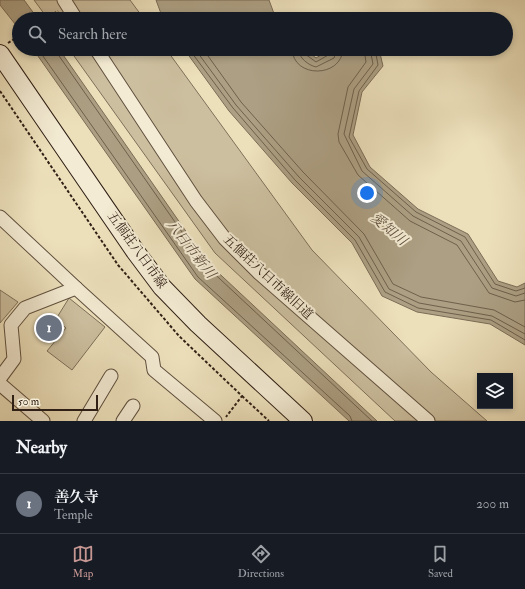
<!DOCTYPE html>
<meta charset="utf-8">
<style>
body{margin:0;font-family:"IM FELL Double Pica","Noto Serif JP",serif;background:#20242c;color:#f1f3f6}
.controls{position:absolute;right:12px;bottom:12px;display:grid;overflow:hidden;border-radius:0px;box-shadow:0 2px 6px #0003}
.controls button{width:36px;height:36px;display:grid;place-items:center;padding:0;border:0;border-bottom:1px solid #363941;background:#171b24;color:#f1f3f6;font:20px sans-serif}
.scale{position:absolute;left:12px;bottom:10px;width:86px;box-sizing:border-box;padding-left:4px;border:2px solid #312016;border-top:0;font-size:11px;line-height:14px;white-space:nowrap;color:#312016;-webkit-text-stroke:3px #f3ebd3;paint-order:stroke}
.you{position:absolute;left:367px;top:193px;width:14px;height:14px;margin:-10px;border:3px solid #fff;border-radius:50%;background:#1a73e8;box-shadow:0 0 0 6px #1a73e833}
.badge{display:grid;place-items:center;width:26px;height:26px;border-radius:50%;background:#c59692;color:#fff;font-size:13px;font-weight:700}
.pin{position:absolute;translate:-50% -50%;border:2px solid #fff;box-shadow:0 1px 4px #0006}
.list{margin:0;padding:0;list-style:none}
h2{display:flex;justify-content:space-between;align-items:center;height:52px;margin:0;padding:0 16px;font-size:17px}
h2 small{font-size:13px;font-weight:400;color:#9ea1a6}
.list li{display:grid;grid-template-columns:26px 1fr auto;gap:12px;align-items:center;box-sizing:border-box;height:60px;padding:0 16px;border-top:1px solid #363941}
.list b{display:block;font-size:15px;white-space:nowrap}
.list p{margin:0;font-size:13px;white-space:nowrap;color:#9ea1a6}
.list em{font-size:13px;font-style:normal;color:#9ea1a6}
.icon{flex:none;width:22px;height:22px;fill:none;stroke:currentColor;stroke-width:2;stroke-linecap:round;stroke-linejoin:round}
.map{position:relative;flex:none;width:525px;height:421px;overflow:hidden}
.search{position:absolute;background:#171b24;box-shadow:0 2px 6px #0003;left:12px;right:12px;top:12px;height:44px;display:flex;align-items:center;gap:10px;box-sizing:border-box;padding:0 14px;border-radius:22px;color:#9ea1a6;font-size:15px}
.sheet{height:112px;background:#171b24}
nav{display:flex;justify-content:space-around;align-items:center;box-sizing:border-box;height:56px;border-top:1px solid #363941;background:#171b24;font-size:11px;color:#9ea1a6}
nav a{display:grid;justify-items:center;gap:2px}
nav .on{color:#c59692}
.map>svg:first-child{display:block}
</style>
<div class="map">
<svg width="525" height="421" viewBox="0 0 525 421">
<rect width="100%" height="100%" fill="#ece0bb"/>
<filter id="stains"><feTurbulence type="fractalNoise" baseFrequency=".005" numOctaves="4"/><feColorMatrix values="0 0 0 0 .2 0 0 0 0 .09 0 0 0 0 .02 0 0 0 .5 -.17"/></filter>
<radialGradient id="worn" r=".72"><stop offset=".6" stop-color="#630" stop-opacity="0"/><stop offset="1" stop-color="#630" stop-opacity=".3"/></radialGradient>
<!-- green -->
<g fill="#ccbf9f" stroke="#7e705a">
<polygon points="34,0 130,0 144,19 48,19"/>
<polygon points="69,49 166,49 312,250 431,372 487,421 395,421 215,253"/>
<polygon points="0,290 18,302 0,323"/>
<polygon points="69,298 105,327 72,370 47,351 66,328 56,319"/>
</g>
<!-- water -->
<g fill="#ac9f83" stroke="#7b6c57">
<polygon points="0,0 24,0 38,19 19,19 19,29 0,5"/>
<polygon points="156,0 269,0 276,19 163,19"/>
<polygon points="33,49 59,49 208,263 377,421 349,421 195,279"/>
<polygon points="184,49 305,49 316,58 331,49 379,49 383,66 362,92 353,135 370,167 418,209 468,234 498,281 517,287 525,283 525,345 490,324 417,312 382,296 352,243 292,183 229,111"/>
</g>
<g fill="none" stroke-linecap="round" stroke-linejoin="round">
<!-- shore -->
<g stroke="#6e604c" stroke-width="1">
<polyline points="38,49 198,277 350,416 352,421"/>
<polyline points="56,49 57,53 205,265 372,421"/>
<polyline points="189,49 233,108 295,180 355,240 385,292 418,308 491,320 525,340"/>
<polyline points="195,49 236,105 299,177 359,237 389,289 419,303 492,316 525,334"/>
<polyline points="203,49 241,102 303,172 364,234 393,284 421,297 494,310 525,327"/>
<path d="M292,49c1,30 50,29 51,0"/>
<path d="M298,49c1,9 10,16 18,18l18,-9 3,-9"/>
<polyline points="303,49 305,54 316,62 330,54 332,49"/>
<polyline points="364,49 366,62 348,87 338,134 339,142 358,175 410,221 457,245 489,293 515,302 525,300"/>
<polyline points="370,49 373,64 354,89 344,134 362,171 413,216 461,241 492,288 516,296 525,293"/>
<polyline points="375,49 378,65 359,91 349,137 367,169 416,212 465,237 495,284 516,291 525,288"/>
</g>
<defs>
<g id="street">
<polyline points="64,0 76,19"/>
<polyline points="96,49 196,201 225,239 258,272 428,421"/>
<polyline points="0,217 76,288 25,308 11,325 14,359 0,378"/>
<polyline points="76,288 152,357 154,370 215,421"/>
<polyline points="0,384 43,421"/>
<polyline points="84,421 111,376"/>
<polyline points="123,421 133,406"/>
</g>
<polyline id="secondary" points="0,54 135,251 162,287 198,324 303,421"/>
</defs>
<!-- street casing -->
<use href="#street" stroke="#60503f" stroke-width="15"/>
<!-- secondary casing -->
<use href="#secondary" stroke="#312016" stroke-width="20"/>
<!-- path -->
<g stroke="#312016" stroke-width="2" stroke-dasharray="3 2" stroke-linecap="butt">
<polyline points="45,19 58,11"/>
<polyline points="8,43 19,36"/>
<polyline points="0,91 118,265 179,336 242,396 226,417"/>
<polyline points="242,396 269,421"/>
</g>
<!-- street -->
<use href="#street" stroke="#f3ebd3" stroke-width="13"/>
<!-- secondary -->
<use href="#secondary" stroke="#f3ebd3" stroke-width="18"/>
</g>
<g text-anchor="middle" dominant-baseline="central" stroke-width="4" stroke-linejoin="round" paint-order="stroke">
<!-- street labels -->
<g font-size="13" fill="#312016" stroke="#f3ebd3">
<text transform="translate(137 250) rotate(54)">五個荘八日市線</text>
<text transform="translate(268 277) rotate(43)">五個荘八日市線旧道</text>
</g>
<!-- water labels -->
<g font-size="14" font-style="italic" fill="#5c4c3c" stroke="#f3ebd3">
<text transform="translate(389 229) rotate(40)">愛知川</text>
<text transform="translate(191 249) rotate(52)">八日市新川</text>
</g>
</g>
<rect width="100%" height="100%" filter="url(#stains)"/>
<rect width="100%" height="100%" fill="url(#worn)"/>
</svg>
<div class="controls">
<button><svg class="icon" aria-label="layers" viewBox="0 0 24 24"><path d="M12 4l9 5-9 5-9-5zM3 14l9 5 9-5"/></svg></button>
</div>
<div class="scale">50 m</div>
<div class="you"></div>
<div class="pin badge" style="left:49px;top:328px;background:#6b7280">1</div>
<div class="search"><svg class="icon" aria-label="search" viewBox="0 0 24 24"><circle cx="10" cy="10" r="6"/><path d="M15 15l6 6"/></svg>Search here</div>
</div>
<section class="sheet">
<h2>Nearby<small></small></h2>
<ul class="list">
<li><span class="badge" style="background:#6b7280">1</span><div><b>善久寺</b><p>Temple</p></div><em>200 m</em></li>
</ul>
</section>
<nav>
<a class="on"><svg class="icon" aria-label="map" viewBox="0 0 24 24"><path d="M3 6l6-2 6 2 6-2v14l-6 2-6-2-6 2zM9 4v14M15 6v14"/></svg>Map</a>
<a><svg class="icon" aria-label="directions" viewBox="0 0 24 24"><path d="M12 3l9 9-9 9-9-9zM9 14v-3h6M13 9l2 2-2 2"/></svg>Directions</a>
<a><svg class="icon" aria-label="saved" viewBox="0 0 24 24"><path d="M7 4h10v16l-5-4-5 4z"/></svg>Saved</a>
</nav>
